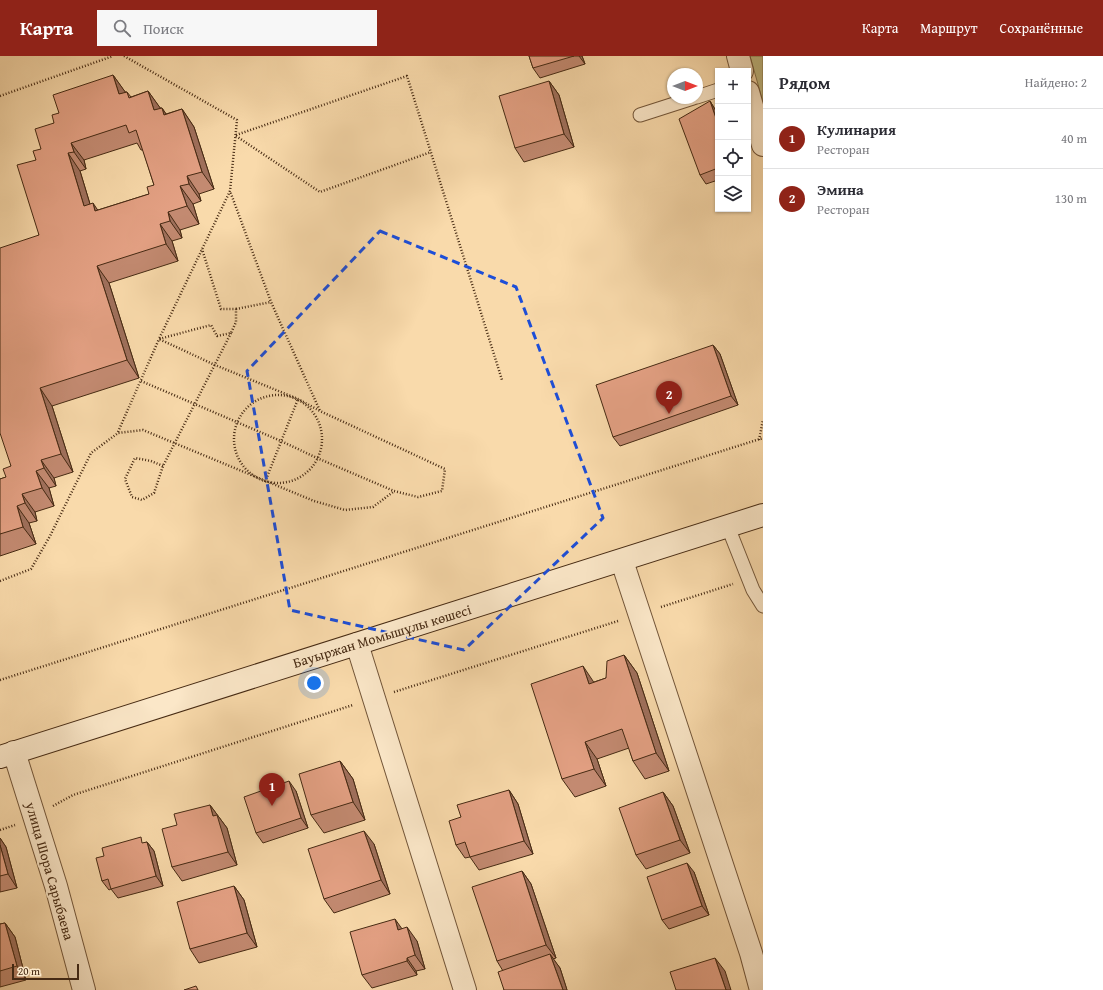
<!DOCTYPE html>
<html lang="ru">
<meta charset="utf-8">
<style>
body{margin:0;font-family:"Gentium Book Plus",serif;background:#f7f7f7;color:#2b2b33}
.controls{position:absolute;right:12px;top:12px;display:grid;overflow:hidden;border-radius:0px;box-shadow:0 1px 3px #0004}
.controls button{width:36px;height:36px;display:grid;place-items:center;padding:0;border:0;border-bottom:1px solid #e1e1e2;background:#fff;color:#2b2b33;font:20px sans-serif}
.compass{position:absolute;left:667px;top:12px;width:36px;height:36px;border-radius:50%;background:#fff;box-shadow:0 1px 3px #0004;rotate:90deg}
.scale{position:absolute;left:12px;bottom:10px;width:67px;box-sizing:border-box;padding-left:4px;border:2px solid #462a13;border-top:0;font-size:11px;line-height:14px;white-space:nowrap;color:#462a13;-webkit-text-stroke:3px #fbe7c8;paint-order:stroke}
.you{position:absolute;left:314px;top:627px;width:14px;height:14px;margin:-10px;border:3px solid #fff;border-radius:50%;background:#1a73e8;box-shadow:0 0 0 6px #1a73e833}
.badge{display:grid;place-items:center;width:26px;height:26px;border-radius:50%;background:#8f2418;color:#fff;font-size:13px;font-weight:700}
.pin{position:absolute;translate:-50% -33px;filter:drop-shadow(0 1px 2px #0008)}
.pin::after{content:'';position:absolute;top:21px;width:14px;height:12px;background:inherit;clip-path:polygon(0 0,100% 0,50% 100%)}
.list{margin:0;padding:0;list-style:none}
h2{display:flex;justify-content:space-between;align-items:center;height:52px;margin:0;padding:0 16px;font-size:17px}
h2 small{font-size:13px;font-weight:400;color:#7c7c81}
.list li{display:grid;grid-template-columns:26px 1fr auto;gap:12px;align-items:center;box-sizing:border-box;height:60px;padding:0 16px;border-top:1px solid #e1e1e2}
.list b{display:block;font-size:15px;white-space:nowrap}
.list p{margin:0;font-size:13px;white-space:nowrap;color:#7c7c81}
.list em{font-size:13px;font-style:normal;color:#7c7c81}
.icon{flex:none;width:22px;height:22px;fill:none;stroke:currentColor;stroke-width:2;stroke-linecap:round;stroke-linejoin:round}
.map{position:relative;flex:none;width:763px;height:934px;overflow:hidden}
header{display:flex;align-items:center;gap:24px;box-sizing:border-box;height:56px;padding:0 20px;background:#8f2418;color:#fff}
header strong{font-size:19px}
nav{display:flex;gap:22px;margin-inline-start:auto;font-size:14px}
.search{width:280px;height:36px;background:#f7f7f7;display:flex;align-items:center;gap:10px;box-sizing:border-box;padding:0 14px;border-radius:0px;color:#7c7c81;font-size:15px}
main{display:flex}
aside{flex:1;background:#fff}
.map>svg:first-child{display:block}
</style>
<header>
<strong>Карта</strong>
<div class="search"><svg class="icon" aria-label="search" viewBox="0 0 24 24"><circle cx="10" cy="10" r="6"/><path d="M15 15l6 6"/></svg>Поиск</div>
<nav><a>Карта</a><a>Маршрут</a><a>Сохранённые</a></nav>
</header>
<main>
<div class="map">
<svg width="763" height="934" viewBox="0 0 763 934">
<rect width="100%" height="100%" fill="#f9daab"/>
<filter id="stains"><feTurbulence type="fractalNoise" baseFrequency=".005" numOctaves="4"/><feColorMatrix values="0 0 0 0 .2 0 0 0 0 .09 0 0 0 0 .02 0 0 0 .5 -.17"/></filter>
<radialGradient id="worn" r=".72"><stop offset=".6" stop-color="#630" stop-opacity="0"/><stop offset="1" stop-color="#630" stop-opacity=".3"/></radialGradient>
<!-- green -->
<polygon fill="#c3be85" stroke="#84744c" points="750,0 763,0 763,46"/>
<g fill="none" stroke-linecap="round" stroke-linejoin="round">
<defs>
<g id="lane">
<polyline points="697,41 718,34"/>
<polyline points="640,59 693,42"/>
<polyline points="728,471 753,534 763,550"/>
</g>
<g id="street">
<polyline points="738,0 742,15"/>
<polyline points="748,36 763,89"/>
<polyline points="622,505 751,897 761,934"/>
<polyline points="357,588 465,934"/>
<polyline points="14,696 56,830 84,934"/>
</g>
<polyline id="secondary" points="0,701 763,459"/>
</defs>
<!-- lane casing -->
<use href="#lane" stroke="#735639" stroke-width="15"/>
<!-- street casing -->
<use href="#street" stroke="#735639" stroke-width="24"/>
<!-- secondary casing -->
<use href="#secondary" stroke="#462a13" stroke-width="24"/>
<!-- path -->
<g stroke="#462a13" stroke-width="2.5" stroke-dasharray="1 2" stroke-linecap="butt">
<polyline points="124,0 237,64 230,135"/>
<polyline points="0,40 113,0"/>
<polyline points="236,79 407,20 502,324"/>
<polyline points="236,80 320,136 431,96"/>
<polyline points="236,253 271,246"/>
<polyline points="141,325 281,385 317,402 394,435 418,441 442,435 445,413 320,355 298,343 215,309 159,283 230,135 271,246 320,355"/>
<circle cx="278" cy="383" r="44"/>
<polyline points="118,376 159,283 211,269 217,280 231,277 236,266 236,253 221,253 202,193"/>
<polyline points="759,384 763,364"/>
<polyline points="163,410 151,405 135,402 125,423 132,441 142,444 154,437 163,410 231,277"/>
<polyline points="265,426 298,343"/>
<polyline points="0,525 31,513 50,480 91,397 118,377 143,374 314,445 345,454 373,451 393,436"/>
<polyline points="661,551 733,528"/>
<polyline points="0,624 763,382"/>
<polyline points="394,636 618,565"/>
<polyline points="53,750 73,739 353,649"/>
<polyline points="0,774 15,769"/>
</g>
<!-- lane -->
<use href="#lane" stroke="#fbe7c8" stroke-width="13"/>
<!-- street -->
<use href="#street" stroke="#fbe7c8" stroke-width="22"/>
<!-- secondary -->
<use href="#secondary" stroke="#fbe7c8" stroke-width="22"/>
</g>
<!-- wall -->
<g fill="#c38a71" stroke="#462a13" fill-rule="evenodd">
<polygon points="529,0 582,0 585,8 540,22 533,12"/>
<path d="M113,19l12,17h2l4,5 17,-6 12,17h2l4,6 16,-5 12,18 20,62 -15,5 2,7 -8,3 6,20 -19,6 2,8 -10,3 6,20 -69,22 30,95 -87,28 21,66 -19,6 2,8 -7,2 5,18 -19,6 2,9 -8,2 7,21 -36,12v-77l6,-2 5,-11 28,-231 -3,-75 23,-47zM137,87l4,7h2l11,35 -5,9 -51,16 -8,-6 -10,-33 6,-2 -2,-9z"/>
<polygon points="549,25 559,39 574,91 524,106 515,92"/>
<polygon points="710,45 716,55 718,59 718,124 706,128 700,119"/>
<polygon points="713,289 720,298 738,349 620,390 613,381"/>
<polygon points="624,599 637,617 669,715 645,723 633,705 629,692 597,703 606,730 575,741 562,723 594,626 606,622"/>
<polygon points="340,705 353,723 365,764 324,777 311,759"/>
<polygon points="509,734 518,748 533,798 479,814 470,801 465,802 456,789 461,761"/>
<polygon points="296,735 308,772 263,787 256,777"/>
<polygon points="663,736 673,750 690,797 646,813 636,799"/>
<polygon points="210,749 227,772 237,809 182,825 172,811 177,769"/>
<polygon points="0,782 6,791 17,832 0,836"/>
<polygon points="147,786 154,795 163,830 118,842 111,833 109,834 102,825 104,800"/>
<polygon points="374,788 390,838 334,857 324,843"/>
<polygon points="522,815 531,828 556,902 553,903 560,912 567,934 504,934 503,915 497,905"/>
<polygon points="694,816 709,859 669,873 662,864"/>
<polygon points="234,830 244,844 257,891 199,907 190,893"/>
<polygon points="5,867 15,881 26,924 0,931 0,868"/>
<polygon points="402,873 417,885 425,913 416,915 417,919 372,932 362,919"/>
</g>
<!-- shaded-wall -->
<g fill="#9f705c" stroke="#462a13">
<polygon points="579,0 582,0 585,8"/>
<polygon points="113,19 126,37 119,38"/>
<polygon points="549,25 559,39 574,91 564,78"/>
<polygon points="148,35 161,53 154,54"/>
<polygon points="710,45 716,55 718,59 718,68"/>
<polygon points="162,52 174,70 164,59"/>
<polygon points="182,53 194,71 214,133 202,116"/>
<polygon points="71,87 84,104 86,113 74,96"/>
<polygon points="68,97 80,115 96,168 84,150"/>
<polygon points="187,120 199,138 201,145 189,128"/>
<polygon points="180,130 193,148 199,168 187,150"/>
<polygon points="93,147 105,165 95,155"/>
<polygon points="168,156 180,174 182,182 170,165"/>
<polygon points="160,168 172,185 178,205 166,188"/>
<polygon points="97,210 109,227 139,322 127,304"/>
<polygon points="713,289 720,298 738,349 731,340"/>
<polygon points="40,332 52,350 73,416 61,398"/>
<polygon points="41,404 54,422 56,430 44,412"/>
<polygon points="36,415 49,432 54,450 42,432"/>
<polygon points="22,438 35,456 37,465 25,447"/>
<polygon points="17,450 29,467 36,488 23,471"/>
<polygon points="624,599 637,617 669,715 656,697"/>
<polygon points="583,610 595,628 589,628"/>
<polygon points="585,686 597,703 606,730 594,713"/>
<polygon points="340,705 353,723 365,764 353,746"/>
<polygon points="289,725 296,735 308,772 301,762"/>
<polygon points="509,734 518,748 533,798 524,785"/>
<polygon points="663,736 673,750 690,797 680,784"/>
<polygon points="210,749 227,772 237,809 228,796 213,760"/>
<polygon points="364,775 374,788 390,838 381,824"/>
<polygon points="0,782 6,791 17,832 8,818 0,789"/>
<polygon points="147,786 154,795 163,830 156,820"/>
<polygon points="687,807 694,816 709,859 702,850"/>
<polygon points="522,815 531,828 556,902 546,889"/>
<polygon points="234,830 244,844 257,891 247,877"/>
<polygon points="395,863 405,877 398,874"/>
<polygon points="5,867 15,881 26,924 17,910"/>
<polygon points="407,871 417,885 425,913 415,899"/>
<polygon points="550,898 560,912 567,934 563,934"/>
<polygon points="407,902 416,915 417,919 407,905"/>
<polygon points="715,902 725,915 731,934 726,934"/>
</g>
<!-- building -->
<g fill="#e3a083" stroke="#462a13" fill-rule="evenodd">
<polygon points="529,0 574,0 533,12"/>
<path d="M113,19l6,19 8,-2 2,6 19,-7 6,19 8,-2 2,7 18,-6 20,63 -15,4 2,8 -9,2 7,20 -19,6 2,9 -10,3 6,20 -69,22 30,94 -87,28 21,66 -20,6 3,8 -8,3 6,17 -20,6 3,9 -8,3 6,21 -23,7v-55l6,-2 -3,-8 8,-3 -11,-33v-185l39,-13 -22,-70 19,-5 -3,-9 8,-2 -6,-20 19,-6 -2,-8 7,-2 -6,-18zM126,69l3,8 7,-3 18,55 -7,2 2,7 -54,17 -2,-8 -9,3 -16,-53 6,-1 -3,-9z"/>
<polygon points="549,25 564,78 515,92 499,40"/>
<polygon points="710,45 718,68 718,112 700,119 679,63"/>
<polygon points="713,289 731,340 613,381 596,329"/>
<polygon points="624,599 656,697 633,705 622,673 585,686 594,713 562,723 531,628 583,610 589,628 606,622 607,605"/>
<polygon points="340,705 353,746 311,759 299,718"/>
<polygon points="289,725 301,762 256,777 244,741"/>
<polygon points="509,734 524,785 470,801 465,786 456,789 449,765 461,761 457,749"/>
<polygon points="663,736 680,784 636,799 619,752"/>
<polygon points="210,749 213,760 217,759 228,796 172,811 162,773 177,769 174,758"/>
<polygon points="364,775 381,824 324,843 308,793"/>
<polygon points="141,781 142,787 147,786 156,820 111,833 108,823 102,825 96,802 104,800 102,792"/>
<polygon points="0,789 8,818 0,820"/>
<polygon points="687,807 702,850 662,864 647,821"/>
<polygon points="522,815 546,889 497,905 472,831"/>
<polygon points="234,830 247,877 190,893 177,846"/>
<polygon points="395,863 398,874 407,871 415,899 407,902 407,905 362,919 350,876"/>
<polygon points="5,867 17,910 0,915 0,868"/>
<polygon points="550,898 563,934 504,934 498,916"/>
<polygon points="715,902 726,934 676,934 670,916"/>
<polygon points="196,930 198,934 184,934"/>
</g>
<!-- marked area -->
<path fill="none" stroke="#1d4ed8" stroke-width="3" stroke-dasharray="8 5" stroke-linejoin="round" d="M380,175l136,56 87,231 -139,132 -174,-40 -43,-239z"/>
<g text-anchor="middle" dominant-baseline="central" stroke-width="4" stroke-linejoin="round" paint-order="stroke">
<!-- street labels -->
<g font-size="14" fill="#462a13" stroke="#fbe7c8">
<text transform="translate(382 580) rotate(-17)">Бауыржан Момышұлы көшесі</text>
<text transform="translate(50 815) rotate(74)">улица Шора Сарыбаева</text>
</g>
</g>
<rect width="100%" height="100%" filter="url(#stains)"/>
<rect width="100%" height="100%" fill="url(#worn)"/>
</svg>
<div class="controls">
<button>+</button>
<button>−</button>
<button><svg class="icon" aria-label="locate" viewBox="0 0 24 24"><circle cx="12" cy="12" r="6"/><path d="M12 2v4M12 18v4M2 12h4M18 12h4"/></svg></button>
<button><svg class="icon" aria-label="layers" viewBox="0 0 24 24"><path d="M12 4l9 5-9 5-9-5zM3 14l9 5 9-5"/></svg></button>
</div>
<svg class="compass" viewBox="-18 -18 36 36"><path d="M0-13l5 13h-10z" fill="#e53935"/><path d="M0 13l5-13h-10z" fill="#7c7c81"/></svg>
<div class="scale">20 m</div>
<div class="you"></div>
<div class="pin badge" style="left:272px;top:750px">1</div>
<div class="pin badge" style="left:669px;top:358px">2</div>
</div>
<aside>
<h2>Рядом<small>Найдено: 2</small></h2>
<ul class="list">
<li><span class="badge">1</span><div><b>Кулинария</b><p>Ресторан</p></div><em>40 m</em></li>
<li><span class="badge">2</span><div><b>Эмина</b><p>Ресторан</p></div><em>130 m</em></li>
</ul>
</aside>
</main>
